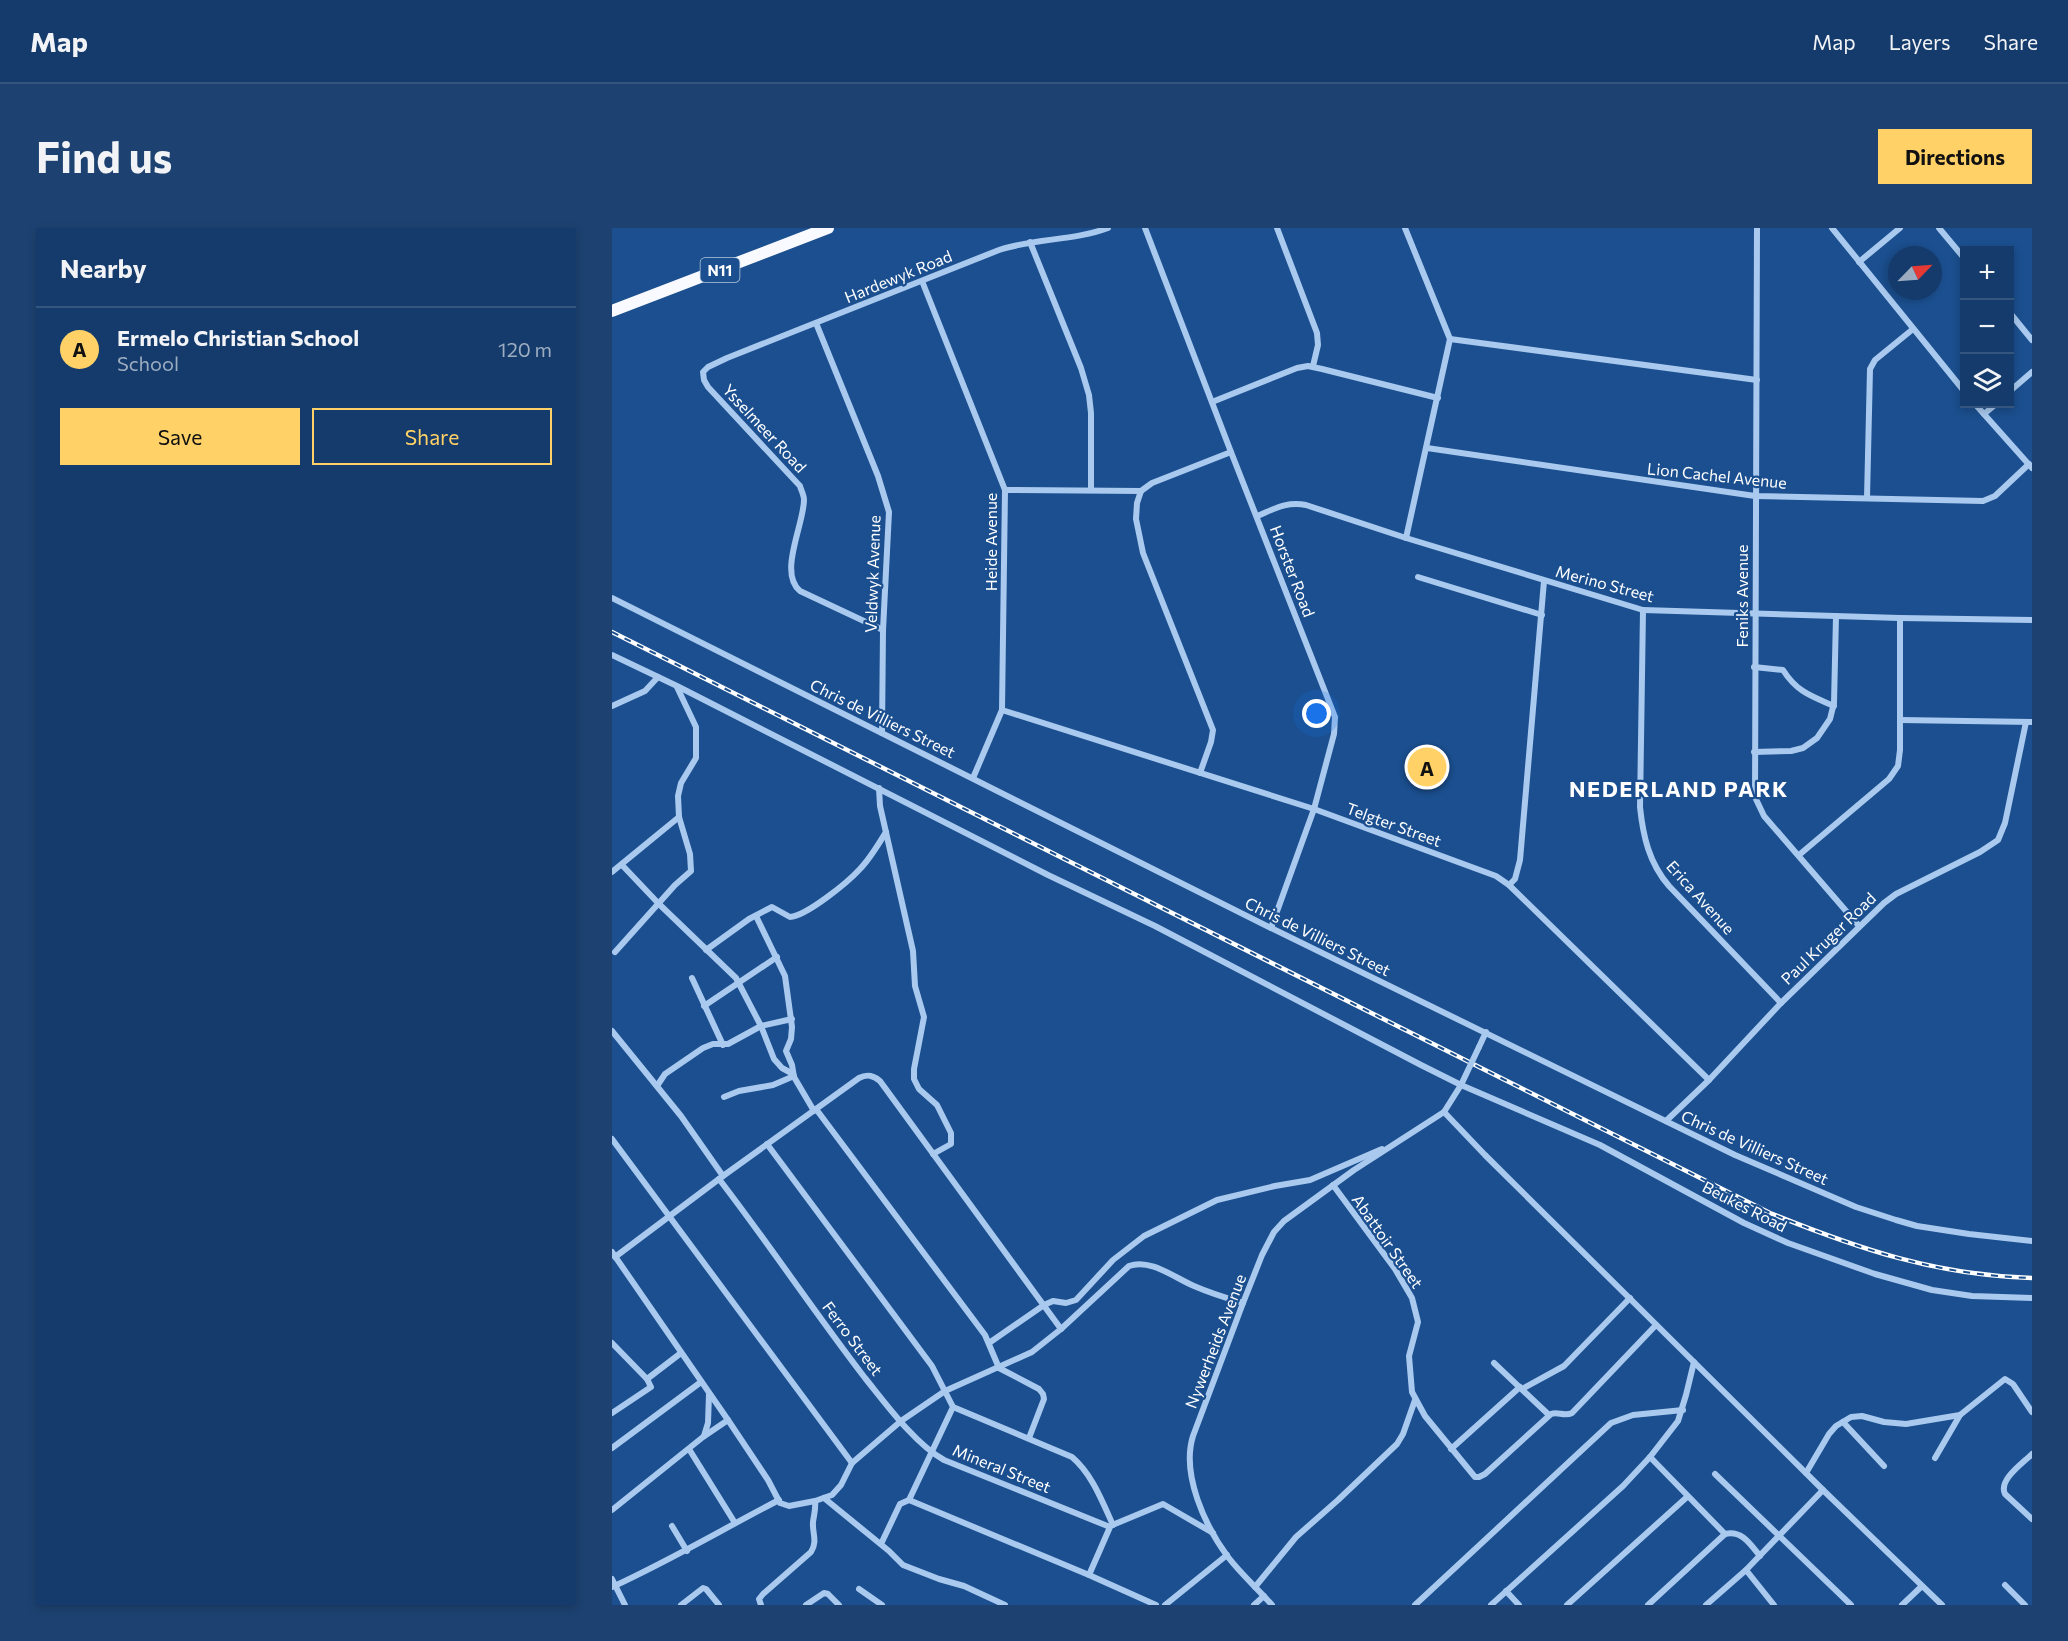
<!DOCTYPE html>
<meta charset="utf-8">
<style>
body{margin:0;font-family:Commissioner,sans-serif;background:#1d4271;color:#f1f3f6}
.controls{position:absolute;right:18px;top:18px;display:grid;overflow:hidden;border-radius:0px;box-shadow:0 3px 9px #0003}
.controls button{width:54px;height:54px;display:grid;place-items:center;padding:0;border:0;border-bottom:2px solid #33557e;background:#143b6b;color:#f1f3f6;font:30px sans-serif}
.compass{position:absolute;left:1276px;top:18px;width:54px;height:54px;border-radius:50%;background:#143b6b;box-shadow:0 3px 9px #0003;rotate:65deg}
.you{position:absolute;left:705px;top:486px;width:21px;height:21px;margin:-15px;border:4px solid #fff;border-radius:50%;background:#1a73e8;box-shadow:0 0 0 9px #1a73e833}
.badge{display:grid;place-items:center;width:39px;height:39px;border-radius:50%;background:#ffd166;color:#111;font-size:20px;font-weight:700}
.pin{position:absolute;translate:-50% -50%;border:3px solid #fff;box-shadow:0 2px 6px #0006}
.list{margin:0;padding:0;list-style:none}
h2{display:flex;justify-content:space-between;align-items:center;height:78px;margin:0;padding:0 24px;font-size:26px}
h2 small{font-size:20px;font-weight:400;color:#9dadc1}
.list li{display:grid;grid-template-columns:39px 1fr auto;gap:18px;align-items:center;box-sizing:border-box;height:84px;padding:0 24px;border-top:2px solid #33557e}
.list b{display:block;font-size:22px;white-space:nowrap}
.list p{margin:0;font-size:20px;white-space:nowrap;color:#9dadc1}
.list em{font-size:20px;font-style:normal;color:#9dadc1}
.actions{display:flex;gap:12px;padding:18px 24px}
.actions a{flex:1;padding:14px 0;border:2px solid #ffd166;border-radius:0px;text-align:center;font-size:21px;color:#ffd166}
.actions .main{background:#ffd166;color:#111}
.icon{flex:none;width:33px;height:33px;fill:none;stroke:currentColor;stroke-width:2;stroke-linecap:round;stroke-linejoin:round}
.map{position:relative;flex:none;width:1420px;height:1377px;overflow:hidden;border-radius:0px}
header{display:flex;align-items:center;gap:36px;box-sizing:border-box;height:84px;padding:0 30px;background:#143b6b;border-bottom:2px solid #33557e}
header strong{font-size:28px}
nav{display:flex;gap:33px;margin-inline-start:auto;font-size:21px}
.intro{display:flex;align-items:center;justify-content:space-between;box-sizing:border-box;height:144px;padding:0 36px}
h1{margin:0;font-size:42px}
.button{padding:15px 27px;border-radius:0px;background:#ffd166;color:#111;font-size:21px;font-weight:700}
main{display:flex;gap:36px;padding:0 36px}
aside{flex:1;background:#143b6b;border-radius:0px;box-shadow:0 3px 9px #0003}
.map>svg:first-child{display:block}
</style>
<header>
<strong>Map</strong>
<nav><a>Map</a><a>Layers</a><a>Share</a></nav>
</header>
<div class="intro"><h1>Find us</h1><a class="button">Directions</a></div>
<main>
<aside>
<h2>Nearby<small></small></h2>
<ul class="list">
<li><span class="badge">A</span><div><b>Ermelo Christian School</b><p>School</p></div><em>120 m</em></li>
</ul>
<div class="actions"><a class="main">Save</a><a>Share</a></div>
</aside>
<div class="map">
<svg width="1420" height="1377" viewBox="0 0 1420 1377">
<rect width="100%" height="100%" fill="#1b4f8f"/>
<g fill="none" stroke-linecap="round" stroke-linejoin="round">
<!-- minor -->
<g stroke="#a9c9ee" stroke-width="6">
<polyline points="533,0 619,224 723,489 722,506 702,581 659,700"/>
<polyline points="665,0 705,105 706,117 701,138"/>
<polyline points="793,0 838,111 794,310"/>
<polyline points="1145,0 1143,569 1152,588 1247,698"/>
<polyline points="1220,0 1352,163"/>
<polyline points="1327,0 1352,30"/>
<polyline points="418,14 469,140 477,167 479,185 479,261"/>
<polyline points="1247,34 1288,0"/>
<polyline points="310,53 393,262 390,482 361,550"/>
<polyline points="1398,85 1420,112"/>
<polyline points="204,95 266,248 277,284 271,402 270,505"/>
<polyline points="838,111 1145,152"/>
<polyline points="1398,163 1420,144"/>
<polyline points="600,174 685,140 696,138 710,141 826,170"/>
<polyline points="1363,176 1420,240"/>
<polyline points="1372,186 1384,176"/>
<polyline points="815,220 1143,268 1371,273 1383,268 1417,236"/>
<polyline points="393,262 529,263 540,255 619,224"/>
<polyline points="529,263 525,275 524,291 531,325 601,502 599,514 588,545"/>
<polyline points="1255,270 1258,141 1263,132 1301,101"/>
<path d="M645,288c17,-7 30,-15 49,-11l100,33 237,72 257,8 132,2"/>
<polyline points="806,349 930,387"/>
<polyline points="0,370 659,700 1123,927 1244,979 1284,992 1305,998 1357,1006 1420,1013"/>
<path d="M1031,382l-3,197c3,29 9,56 29,79l112,117"/>
<path d="M271,402l-83,-39c-22,-18 4,-67 4,-91 0,-5 -3,-10 -4,-14l-92,-99 -4,-7 -1,-8 5,-5 19,-9 272,-108c36,-12 74,-9 109,-22"/>
<polyline points="0,427 65,458 436,647 543,698 809,837 849,857 988,917 1132,995 1176,1015 1263,1046 1320,1062 1360,1068 1420,1070"/>
<path d="M1142,439l29,3c14,22 28,26 51,36"/>
<polyline points="0,478 33,463 46,449"/>
<polyline points="390,482 702,581 884,648 897,657 1097,852"/>
<polyline points="1288,492 1420,494"/>
<polyline points="1142,524 1179,523 1191,520 1205,510 1218,491 1222,475 1224,388"/>
<polyline points="267,560 268,578 301,723 303,758 312,789 302,841 302,851 307,861 325,877 339,905 339,916 321,926"/>
<polyline points="1187,627 1277,551 1286,538 1288,522 1288,390"/>
<polyline points="10,637 47,676 124,750 149,798 162,831 170,840 181,846"/>
<polyline points="0,644 67,589"/>
<polyline points="897,657 903,651 908,632 932,353"/>
<polyline points="144,688 173,748 180,799 179,811 174,823 180,837 182,849 202,883"/>
<path d="M94,722l43,-31 23,-12 18,10c16,-1 57,-34 69,-47 11,-11 19,-25 27,-38"/>
<polyline points="3,724 63,657 79,643 78,626 67,589 66,568 69,555 84,530 84,499 65,459"/>
<polyline points="80,750 111,817"/>
<polyline points="92,778 165,729"/>
<polyline points="0,803 69,888 111,948"/>
<polyline points="867,819 874,804"/>
<polyline points="45,858 53,846 91,820 101,816 116,816 149,798 180,791"/>
<polyline points="112,869 127,863 161,857 182,848"/>
<polyline points="204,881 373,1107 387,1140"/>
<polyline points="832,884 873,927 1211,1262 1330,1377"/>
<polyline points="1054,893 1097,852 1169,775 1272,675 1284,666 1368,624 1386,612 1393,595 1414,494"/>
<polyline points="0,911 240,1235"/>
<polyline points="155,916 320,1138 341,1179 297,1272 477,1347 544,1377"/>
<path d="M107,951c50,65 96,134 146,199 21,26 50,66 79,82l166,67 -21,48"/>
<path d="M721,957l62,84 17,29 6,24 -9,34 3,36 13,24 50,61h4l6,-3 66,-60c7,-3 13,3 21,-1l84,-88"/>
<path d="M0,1024l116,168 40,60 12,23 9,3 26,-5 17,-6 9,-10 11,-22 49,-42 44,-30 87,-39 29,-23 68,-63c21,-8 46,12 65,20 16,7 32,12 49,17"/>
<path d="M3,1029l108,-81 136,-98c8,-4 14,-3 21,3l181,248"/>
<polyline points="0,1115 35,1151 39,1159 0,1185"/>
<polyline points="377,1115 432,1077 441,1073 454,1075 464,1072 501,1032 532,1008 605,972 663,958 698,952 770,921"/>
<polyline points="882,1135 937,1187"/>
<polyline points="387,1140 427,1161 431,1166 432,1171 417,1210"/>
<polyline points="35,1151 69,1125"/>
<polyline points="910,1161 952,1138 1018,1070"/>
<path d="M341,1179l119,50c20,17 30,44 41,68"/>
<polyline points="1231,1194 1272,1238"/>
<polyline points="92,1208 96,1195 97,1166"/>
<polyline points="0,1220 89,1154"/>
<polyline points="77,1221 123,1295"/>
<polyline points="839,1221 908,1159"/>
<path d="M1420,1226c-9,9 -34,26 -27,40l27,25"/>
<path d="M1038,1229l75,77c17,-4 25,10 35,22"/>
<polyline points="1323,1230 1348,1187"/>
<polyline points="1194,1245 1217,1206 1224,1198 1239,1189 1250,1188 1272,1194 1294,1196 1348,1187 1393,1151 1401,1156 1420,1184"/>
<polyline points="1103,1246 1239,1377"/>
<polyline points="212,1270 277,1323 291,1337 327,1351 352,1358 393,1377"/>
<polyline points="0,1282 91,1209 116,1192"/>
<polyline points="60,1298 75,1323"/>
<polyline points="498,1298 551,1276 601,1305"/>
<polyline points="269,1316 288,1276 297,1272"/>
<polyline points="1134,1342 1162,1377"/>
<polyline points="0,1351 13,1377"/>
<polyline points="1393,1357 1413,1377"/>
<path d="M0,1359c57,-26 111,-58 167,-87"/>
<polyline points="643,1359 684,1309 726,1272 785,1216 791,1206 803,1172"/>
<polyline points="247,1361 270,1377"/>
<polyline points="894,1363 907,1377"/>
<polyline points="69,1377 91,1360 94,1361 107,1377"/>
<path d="M149,1377l-2,-6 4,-5 48,-42c7,-11 1,-19 2,-30 1,-8 3,-13 2,-21"/>
<polyline points="194,1377 212,1365 216,1366 227,1377"/>
<polyline points="553,1377 615,1327"/>
<polyline points="642,1377 652,1368"/>
<path d="M660,1377c-14,-16 -31,-31 -44,-48 -23,-31 -47,-83 -35,-121l50,-133 19,-48 12,-23 10,-11 70,-51 90,-58 17,-27"/>
<polyline points="803,1377 999,1195 1021,1187 1071,1182"/>
<polyline points="879,1377 1011,1258 1038,1229 1066,1193 1074,1167 1082,1134"/>
<polyline points="955,1377 1075,1269"/>
<polyline points="1036,1377 1113,1306"/>
<polyline points="1094,1377 1134,1342 1211,1262"/>
<polyline points="1290,1377 1310,1358"/>
</g>
<!-- trunk -->
<polyline stroke="#f8faff" stroke-width="12" points="0,83 216,0"/>
<defs>
<path id="rail" d="M0,404l1158,581c89,36 165,62 262,65"/>
</defs>
<!-- rail casing -->
<use href="#rail" stroke="#fff" stroke-width="4.5"/>
<!-- rail -->
<use href="#rail" stroke="#1b4f8f" stroke-width="2" stroke-dasharray="7" stroke-linecap="butt"/>
<!-- minor-bridge -->
<polyline stroke="#a9c9ee" stroke-width="6" points="849,857 867,819"/>
</g>
<g text-anchor="middle" dominant-baseline="central" stroke-width="4.5" stroke-linejoin="round" paint-order="stroke">
<!-- shield labels -->
<rect fill="#1b4f8f" stroke="#bbcadd" stroke-width="1.5" x="88.5" y="30" width="39" height="24" rx="4.5"/>
<g font-size="15" font-weight="bold" fill="#fff">
<text x="108" y="42">N11</text>
</g>
<!-- street labels -->
<g font-size="16" fill="#fff" stroke="#1b4f8f">
<text transform="translate(286 48) rotate(-22)">Hardewyk Road</text>
<text transform="translate(153 200) rotate(47)">Ysselmeer Road</text>
<text transform="translate(1105 247) rotate(6)">Lion Cachel Avenue</text>
<text transform="translate(378 314) rotate(-90)">Heide Avenue</text>
<text transform="translate(681 343) rotate(69)">Horster Road</text>
<text transform="translate(260 346) rotate(-88)">Veldwyk Avenue</text>
<text transform="translate(993 355) rotate(15)">Merino Street</text>
<text transform="translate(1129 368) rotate(-90)">Feniks Avenue</text>
<text transform="translate(271 490) rotate(26)">Chris de Villiers Street</text>
<text transform="translate(782 596) rotate(20)">Telgter Street</text>
<text transform="translate(1089 669) rotate(48)">Erica Avenue</text>
<text transform="translate(706 708) rotate(26)">Chris de Villiers Street</text>
<text transform="translate(1216 710) rotate(-44)">Paul Kruger Road</text>
<text transform="translate(1143 919) rotate(24)">Chris de Villiers Street</text>
<text transform="translate(1133 978) rotate(27)">Beukes Road</text>
<text transform="translate(776 1013) rotate(55)">Abattoir Street</text>
<text transform="translate(241 1110) rotate(53)">Ferro Street</text>
<text transform="translate(603 1113) rotate(-69)">Nywerheids Avenue</text>
<text transform="translate(390 1240) rotate(22)">Mineral Street</text>
</g>
<!-- district labels -->
<g font-size="22" font-weight="bold" letter-spacing="1.5" fill="#fff" stroke="#1b4f8f">
<text x="1067" y="560">NEDERLAND PARK</text>
</g>
</g>
</svg>
<div class="controls">
<button>+</button>
<button>−</button>
<button><svg class="icon" aria-label="layers" viewBox="0 0 24 24"><path d="M12 4l9 5-9 5-9-5zM3 14l9 5 9-5"/></svg></button>
</div>
<svg class="compass" viewBox="-18 -18 36 36"><path d="M0-13l5 13h-10z" fill="#e53935"/><path d="M0 13l5-13h-10z" fill="#9dadc1"/></svg>
<div class="you"></div>
<div class="pin badge" style="left:815px;top:539px">A</div>
</div>
</main>
